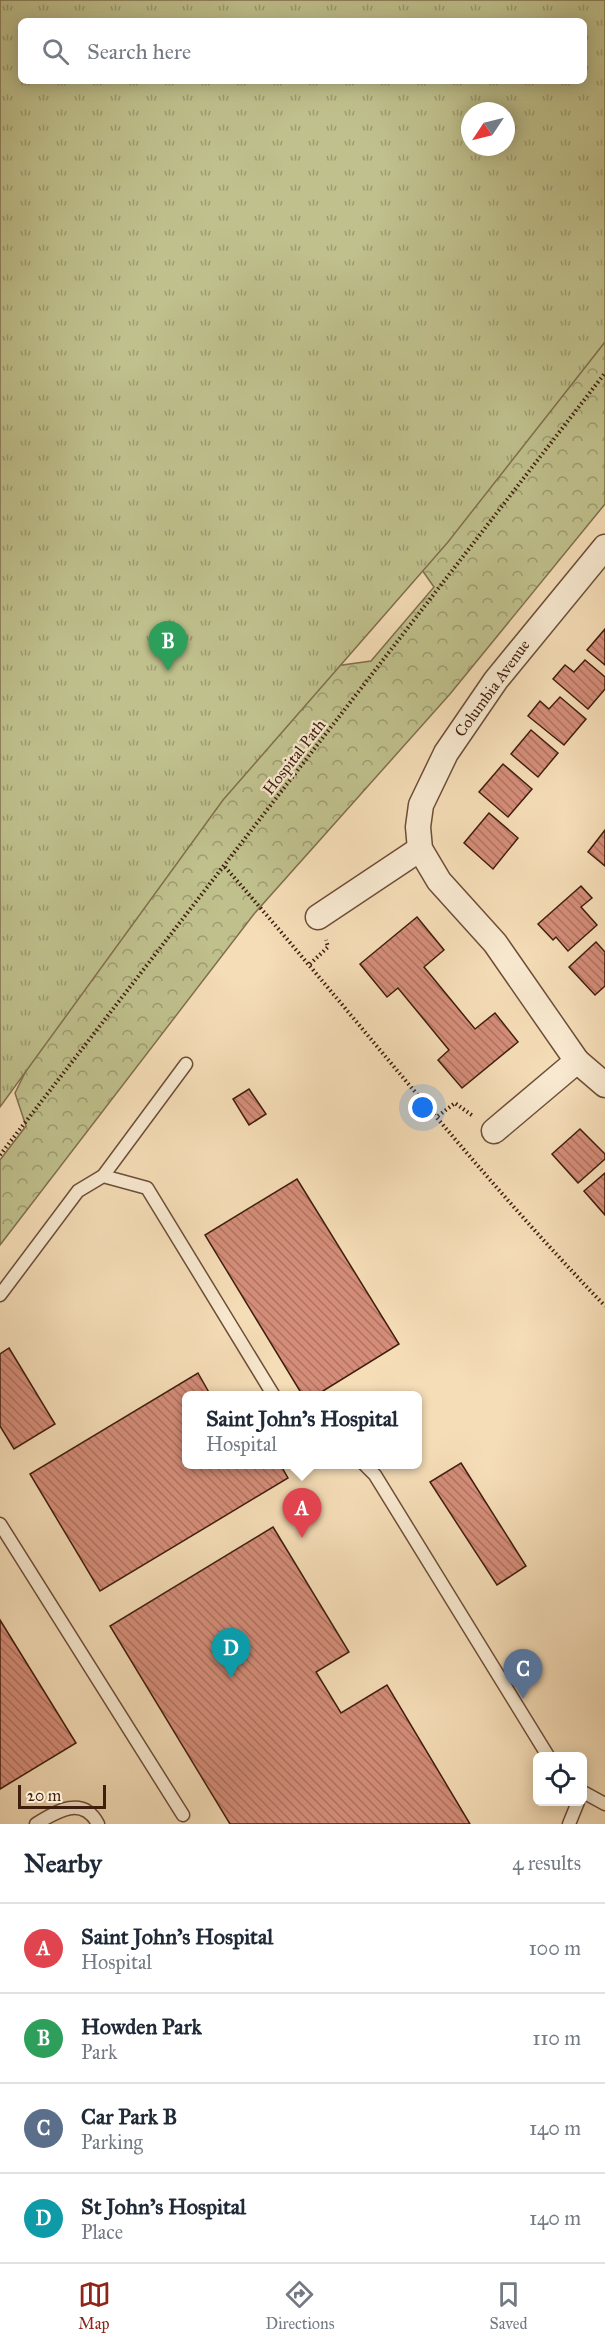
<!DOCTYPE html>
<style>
body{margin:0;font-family:"IM FELL Great Primer",serif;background:#f2f2f3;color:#1f2937}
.controls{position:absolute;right:18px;bottom:18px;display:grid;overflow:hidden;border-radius:9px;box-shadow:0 3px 15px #0003}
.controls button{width:54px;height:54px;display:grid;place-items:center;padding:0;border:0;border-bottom:2px solid #e0e1e3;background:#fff;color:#1f2937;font:30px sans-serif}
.compass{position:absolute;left:461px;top:102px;width:54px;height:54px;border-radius:50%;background:#fff;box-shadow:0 3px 15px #0003;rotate:235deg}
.scale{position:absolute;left:18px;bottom:15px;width:88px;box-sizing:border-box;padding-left:6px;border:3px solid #401e0e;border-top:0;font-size:16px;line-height:21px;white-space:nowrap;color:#401e0e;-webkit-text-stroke:4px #f8e9d0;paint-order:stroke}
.you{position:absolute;left:423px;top:1108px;width:21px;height:21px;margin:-15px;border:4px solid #fff;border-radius:50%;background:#1a73e8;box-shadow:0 0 0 9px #1a73e833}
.badge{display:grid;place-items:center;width:39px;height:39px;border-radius:50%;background:#8f2418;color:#fff;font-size:20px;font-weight:700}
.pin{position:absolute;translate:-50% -50px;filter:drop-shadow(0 2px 3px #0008)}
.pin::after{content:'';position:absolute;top:32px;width:21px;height:18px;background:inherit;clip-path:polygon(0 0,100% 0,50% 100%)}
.popup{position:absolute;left:182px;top:1391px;width:240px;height:78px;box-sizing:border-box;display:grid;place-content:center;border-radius:9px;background:#fff;filter:drop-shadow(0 2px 4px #0005);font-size:20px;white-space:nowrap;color:#747a83}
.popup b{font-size:22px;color:#1f2937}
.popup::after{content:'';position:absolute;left:50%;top:100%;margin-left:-12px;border:12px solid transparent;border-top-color:#fff}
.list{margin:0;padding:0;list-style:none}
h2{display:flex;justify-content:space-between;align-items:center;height:78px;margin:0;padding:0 24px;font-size:26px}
h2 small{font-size:20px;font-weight:400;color:#747a83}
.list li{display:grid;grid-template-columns:39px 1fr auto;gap:18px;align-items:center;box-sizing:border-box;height:90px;padding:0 24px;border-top:2px solid #e0e1e3}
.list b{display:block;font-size:22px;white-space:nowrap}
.list p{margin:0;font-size:20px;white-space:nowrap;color:#747a83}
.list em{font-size:20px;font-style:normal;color:#747a83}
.icon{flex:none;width:33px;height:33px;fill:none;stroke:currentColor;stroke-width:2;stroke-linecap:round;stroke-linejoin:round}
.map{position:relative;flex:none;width:605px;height:1824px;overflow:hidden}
.search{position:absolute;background:#fff;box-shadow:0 3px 15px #0003;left:18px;right:18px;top:18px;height:66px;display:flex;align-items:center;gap:15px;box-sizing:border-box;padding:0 21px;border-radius:9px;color:#747a83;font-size:22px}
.sheet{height:438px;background:#fff}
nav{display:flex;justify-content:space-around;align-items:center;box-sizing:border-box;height:84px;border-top:2px solid #e0e1e3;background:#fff;font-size:16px;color:#747a83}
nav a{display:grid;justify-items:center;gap:3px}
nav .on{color:#8f2418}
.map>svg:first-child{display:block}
</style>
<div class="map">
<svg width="605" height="1824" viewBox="0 0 605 1824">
<defs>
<pattern id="forest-crowns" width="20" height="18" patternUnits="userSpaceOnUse" patternTransform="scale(1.5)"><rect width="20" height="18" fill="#bfc08c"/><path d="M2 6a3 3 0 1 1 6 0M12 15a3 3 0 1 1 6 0" fill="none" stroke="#9d9b71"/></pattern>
<pattern id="park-tufts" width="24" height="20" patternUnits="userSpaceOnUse" patternTransform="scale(1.5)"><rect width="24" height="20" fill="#bfc08c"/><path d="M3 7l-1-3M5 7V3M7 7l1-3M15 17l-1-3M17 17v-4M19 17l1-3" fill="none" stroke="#9d9b71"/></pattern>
<pattern id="building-back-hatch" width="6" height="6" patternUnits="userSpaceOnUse" patternTransform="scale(1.5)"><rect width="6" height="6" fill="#d58d79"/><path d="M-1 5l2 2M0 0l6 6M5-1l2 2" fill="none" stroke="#ae7362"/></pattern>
</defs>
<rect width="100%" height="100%" fill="#f5ddb7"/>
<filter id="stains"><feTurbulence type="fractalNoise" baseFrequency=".00333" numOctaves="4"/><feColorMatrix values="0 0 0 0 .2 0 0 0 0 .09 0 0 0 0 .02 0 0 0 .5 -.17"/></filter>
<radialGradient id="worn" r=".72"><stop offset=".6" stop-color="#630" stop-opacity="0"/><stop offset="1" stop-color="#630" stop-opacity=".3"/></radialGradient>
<!-- forest -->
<polygon fill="url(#forest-crowns)" stroke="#806f4d" stroke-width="1.5" points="605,289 605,504 450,694 254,914 0,1245 0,1160 26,1126 15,1093 87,947 285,673 371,661 434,587 398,536"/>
<!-- park -->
<path fill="url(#park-tufts)" stroke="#806f4d" stroke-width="1.5" fill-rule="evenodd" d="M0,0h605v342l-157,200 -225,258 -223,307zM21,21h563v60h-563zM470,111h36v36h-36z"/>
<!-- building -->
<g fill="url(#building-back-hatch)" stroke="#401e0e" stroke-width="1.5">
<polygon points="605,629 605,665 587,650"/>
<polygon points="585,660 605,677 605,689 588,709 553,679 565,665 574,672"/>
<polygon points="560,697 586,719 564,745 528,716 540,701 549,709"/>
<polygon points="531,730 558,753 538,777 511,754"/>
<polygon points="503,764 532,789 508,817 479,792"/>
<polygon points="489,813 518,838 493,869 464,843"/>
<polygon points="605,830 605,866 588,852"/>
<polygon points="581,886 592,898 581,907 597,925 568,951 556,937 553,940 538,924"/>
<polygon points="417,917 444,950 424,967 475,1029 495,1013 518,1042 462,1088 438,1060 449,1050 398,988 387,997 360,964"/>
<polygon points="596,942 605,952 605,986 595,995 569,967"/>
<polygon points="249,1089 266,1114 249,1125 233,1099"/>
<polygon points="580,1129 605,1154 605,1159 578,1183 552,1154"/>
<polygon points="605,1173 605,1215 584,1191"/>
<polygon points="297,1179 399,1344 315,1396 303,1396 205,1235"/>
<polygon points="9,1348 55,1424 14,1449 0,1426 0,1354"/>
<polygon points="198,1373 211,1396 186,1396 186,1464 280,1464 288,1478 100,1591 30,1474"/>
<polygon points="461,1463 526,1566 497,1585 430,1482"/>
<polygon points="273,1527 349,1652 316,1672 341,1713 387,1685 470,1824 230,1824 110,1626"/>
<polygon points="0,1620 76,1743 0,1789"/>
</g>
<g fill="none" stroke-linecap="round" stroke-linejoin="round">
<defs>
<g id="service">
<polyline points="103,1176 186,1064"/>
<polyline points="0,1295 78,1191 103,1176 147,1188 274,1396"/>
<polyline points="364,1464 375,1475 548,1756"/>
<polyline points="0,1524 183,1815"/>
<polyline points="583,1792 605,1804"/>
<path d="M36,1824c21,-13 47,-29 62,0"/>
<polyline points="569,1824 578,1802"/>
</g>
<g id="minor">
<polyline points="605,547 496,680 446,753 421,805 418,827 420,849 439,881 495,943 577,1061 605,1085"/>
<polyline points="318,917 420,849"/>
<polyline points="494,1131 577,1061"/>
</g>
</defs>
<!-- service casing -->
<use href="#service" stroke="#6d4e38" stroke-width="15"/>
<!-- minor casing -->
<use href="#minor" stroke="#6d4e38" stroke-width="27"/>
<!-- path -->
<g stroke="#401e0e" stroke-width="4" stroke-dasharray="1.5 3" stroke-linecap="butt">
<path d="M225,867c128,146 246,300 380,439"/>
<polyline points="310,964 328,947 326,940"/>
<polyline points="438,1116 455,1103 473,1116"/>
<polyline points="0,1155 605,373"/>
</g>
<!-- service -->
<use href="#service" stroke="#f8e9d0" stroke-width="12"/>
<!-- minor -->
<use href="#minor" stroke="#f8e9d0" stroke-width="24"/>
</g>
<g text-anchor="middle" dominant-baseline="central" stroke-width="4.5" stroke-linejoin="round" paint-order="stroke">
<!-- street labels -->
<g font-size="16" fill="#401e0e" stroke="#f8e9d0">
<text transform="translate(492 688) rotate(-54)">Columbia Avenue</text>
<text transform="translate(294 757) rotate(-52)">Hospital Path</text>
</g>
</g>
<rect width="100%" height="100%" filter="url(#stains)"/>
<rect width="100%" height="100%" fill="url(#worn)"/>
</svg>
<div class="controls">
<button><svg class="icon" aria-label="locate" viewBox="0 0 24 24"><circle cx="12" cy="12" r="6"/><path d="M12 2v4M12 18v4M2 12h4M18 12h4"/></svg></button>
</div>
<svg class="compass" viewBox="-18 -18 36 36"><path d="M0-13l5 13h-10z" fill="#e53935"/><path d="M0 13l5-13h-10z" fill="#747a83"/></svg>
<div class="scale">20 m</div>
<div class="you"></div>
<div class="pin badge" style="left:302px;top:1538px;background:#e0444e">A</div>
<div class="popup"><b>Saint John's Hospital</b>Hospital</div>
<div class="pin badge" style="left:168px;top:671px;background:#2e9e5b">B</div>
<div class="pin badge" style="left:523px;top:1699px;background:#5c6f8a">C</div>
<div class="pin badge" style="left:231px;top:1678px;background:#0f9aa8">D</div>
<div class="search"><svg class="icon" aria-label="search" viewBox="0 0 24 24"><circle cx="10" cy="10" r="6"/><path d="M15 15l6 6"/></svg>Search here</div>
</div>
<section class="sheet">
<h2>Nearby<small>4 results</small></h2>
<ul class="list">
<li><span class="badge" style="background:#e0444e">A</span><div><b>Saint John's Hospital</b><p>Hospital</p></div><em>100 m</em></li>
<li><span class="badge" style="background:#2e9e5b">B</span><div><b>Howden Park</b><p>Park</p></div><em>110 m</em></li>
<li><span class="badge" style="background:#5c6f8a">C</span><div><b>Car Park B</b><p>Parking</p></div><em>140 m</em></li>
<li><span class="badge" style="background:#0f9aa8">D</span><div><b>St John's Hospital</b><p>Place</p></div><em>140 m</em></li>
</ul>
</section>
<nav>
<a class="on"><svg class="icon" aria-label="map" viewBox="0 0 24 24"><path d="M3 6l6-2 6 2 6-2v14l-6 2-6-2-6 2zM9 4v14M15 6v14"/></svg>Map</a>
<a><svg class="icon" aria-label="directions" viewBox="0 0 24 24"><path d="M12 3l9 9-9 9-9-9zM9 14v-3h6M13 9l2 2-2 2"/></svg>Directions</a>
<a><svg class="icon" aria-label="saved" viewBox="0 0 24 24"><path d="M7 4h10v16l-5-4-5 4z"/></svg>Saved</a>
</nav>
